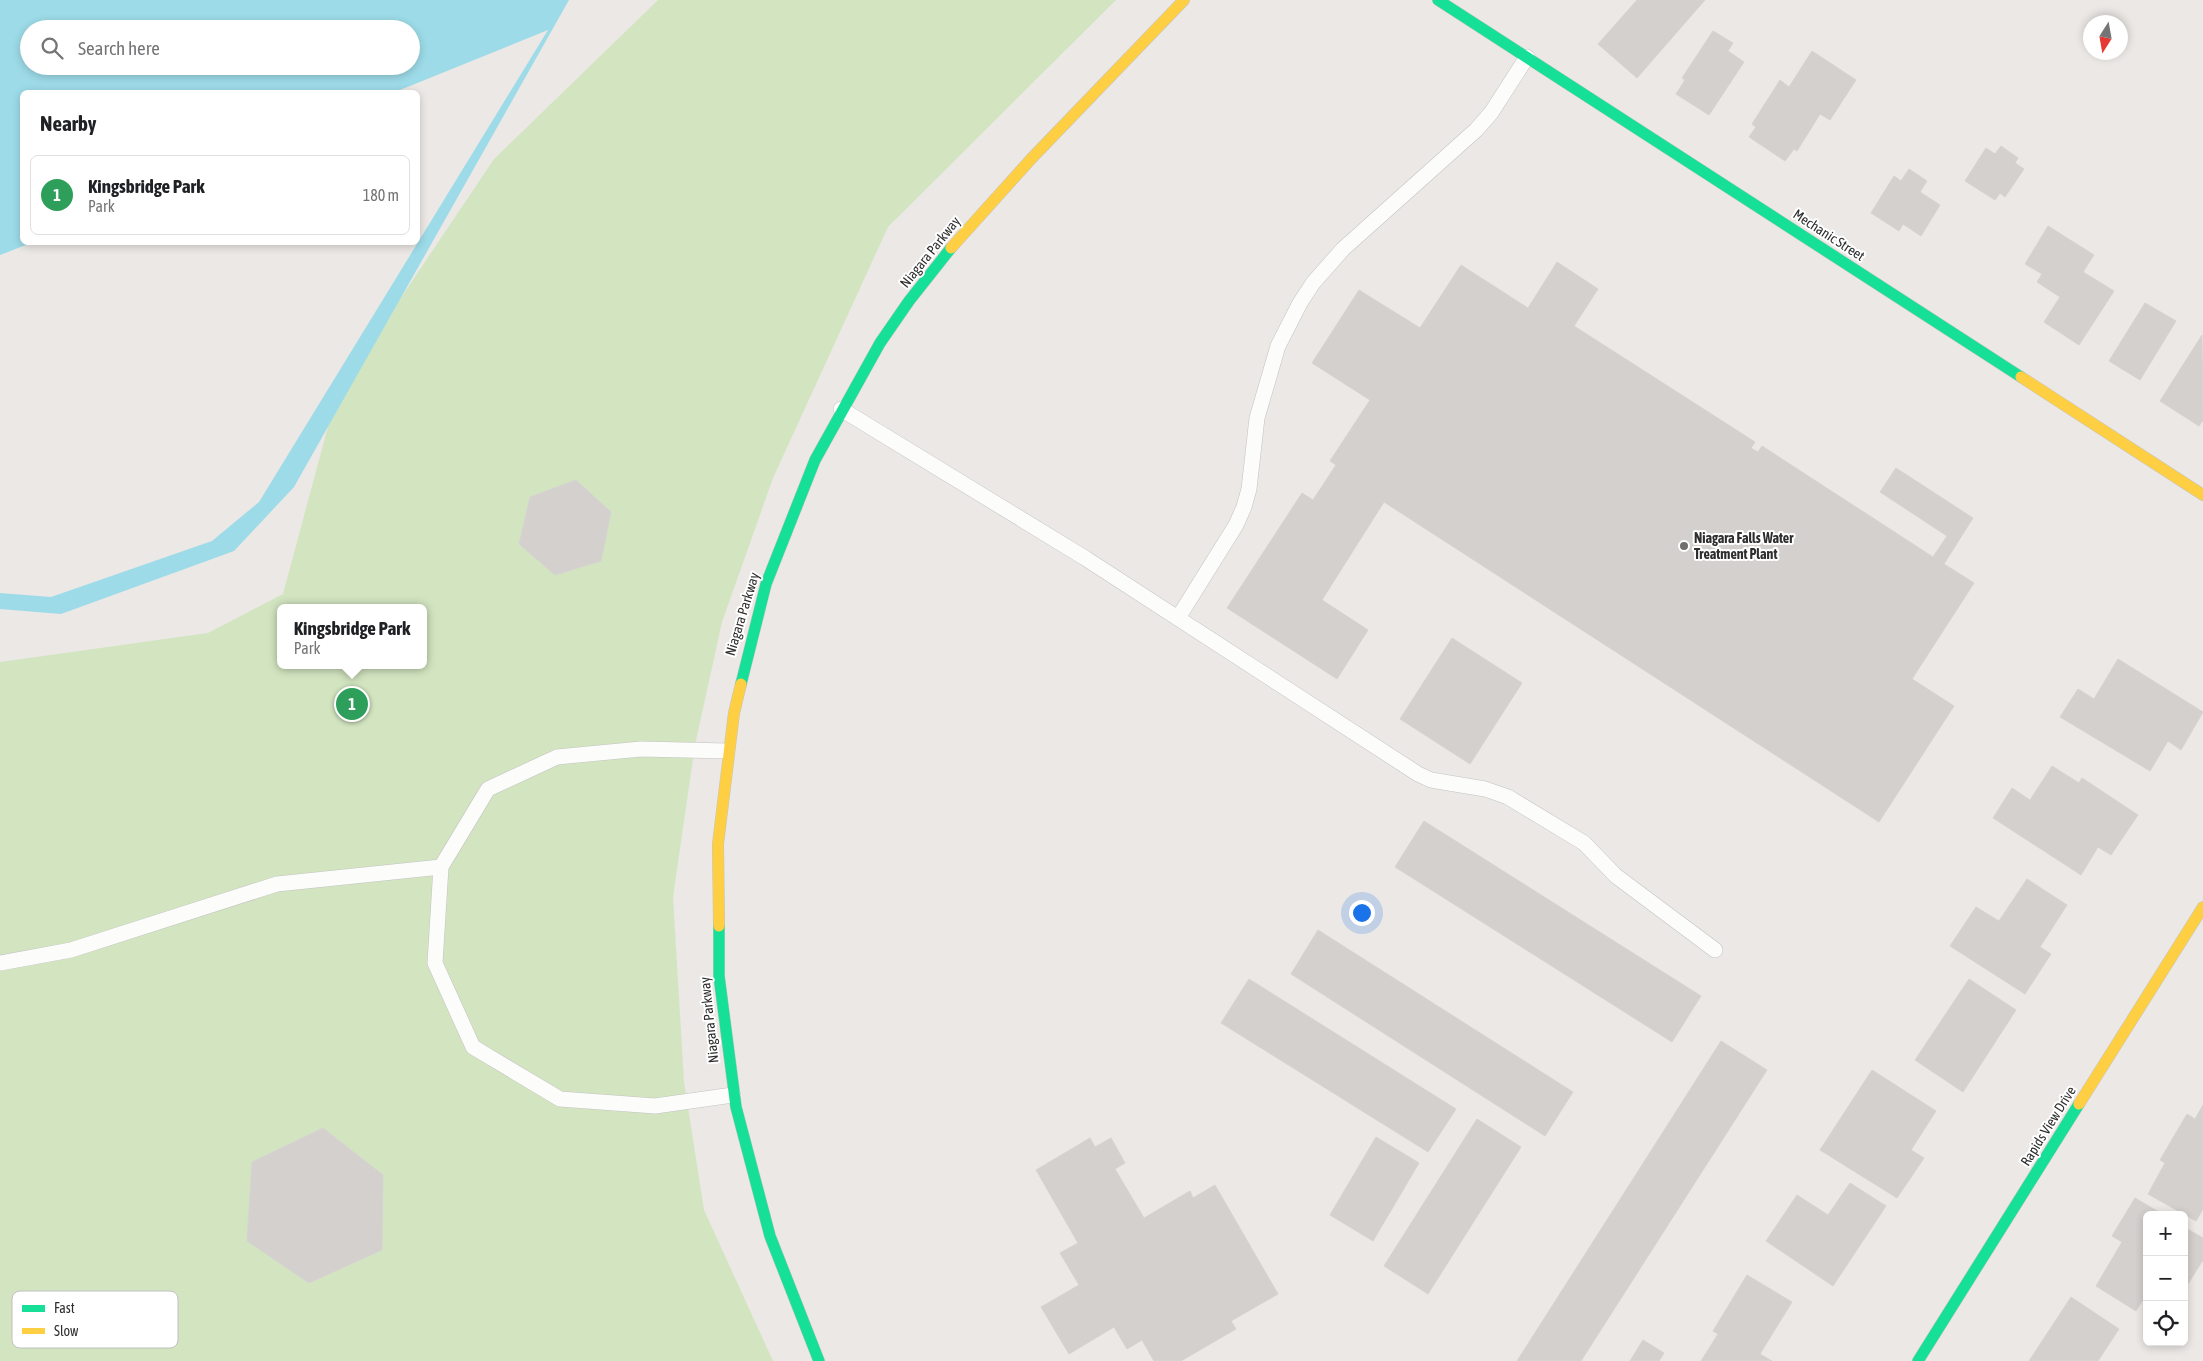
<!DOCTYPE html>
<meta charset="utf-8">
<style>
body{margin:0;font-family:"Asap Condensed",sans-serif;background:#f2f2f2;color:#202124}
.controls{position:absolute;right:15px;bottom:15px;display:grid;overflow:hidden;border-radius:8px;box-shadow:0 2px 8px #0003}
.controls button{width:45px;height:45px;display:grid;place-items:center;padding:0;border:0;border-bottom:1px solid #e0e0e0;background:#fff;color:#202124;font:25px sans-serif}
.compass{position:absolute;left:2083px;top:15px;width:45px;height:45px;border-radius:50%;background:#fff;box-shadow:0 2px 8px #0003;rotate:191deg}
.you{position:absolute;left:1361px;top:912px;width:18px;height:18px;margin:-12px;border:4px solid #fff;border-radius:50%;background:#1a73e8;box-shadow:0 0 0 8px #1a73e833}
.badge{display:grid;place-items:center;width:32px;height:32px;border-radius:50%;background:#0b8043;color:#fff;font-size:16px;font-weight:700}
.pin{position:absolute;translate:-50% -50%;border:2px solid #fff;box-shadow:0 1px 5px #0006}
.popup{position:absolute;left:277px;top:604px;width:150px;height:65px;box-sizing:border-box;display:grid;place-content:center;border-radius:8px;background:#fff;filter:drop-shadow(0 1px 4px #0005);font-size:16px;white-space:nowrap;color:#757577}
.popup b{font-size:19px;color:#202124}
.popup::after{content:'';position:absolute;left:50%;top:100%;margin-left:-10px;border:10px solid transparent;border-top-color:#fff}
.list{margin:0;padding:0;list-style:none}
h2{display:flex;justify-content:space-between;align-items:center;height:65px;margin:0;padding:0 20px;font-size:21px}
h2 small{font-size:16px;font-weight:400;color:#757577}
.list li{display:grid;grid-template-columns:32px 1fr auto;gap:15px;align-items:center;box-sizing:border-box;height:80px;margin:0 10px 10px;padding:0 10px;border:1px solid #e0e0e0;border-radius:8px}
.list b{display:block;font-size:19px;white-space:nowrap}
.list p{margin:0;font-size:16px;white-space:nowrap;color:#757577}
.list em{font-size:16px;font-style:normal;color:#757577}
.icon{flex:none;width:28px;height:28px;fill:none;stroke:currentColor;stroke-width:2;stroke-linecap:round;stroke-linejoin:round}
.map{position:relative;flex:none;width:2203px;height:1361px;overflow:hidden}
.search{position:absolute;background:#fff;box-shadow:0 2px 8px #0003;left:20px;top:20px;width:400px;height:55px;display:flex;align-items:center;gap:12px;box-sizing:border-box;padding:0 18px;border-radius:28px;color:#757577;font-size:19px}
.panel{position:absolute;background:#fff;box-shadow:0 2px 8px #0003;left:20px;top:90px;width:400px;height:155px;border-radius:8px}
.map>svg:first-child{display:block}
</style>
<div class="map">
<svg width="2203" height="1361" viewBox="0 0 2203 1361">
<rect width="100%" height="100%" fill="#ebe8e5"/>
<!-- green -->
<path fill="#d2e5c0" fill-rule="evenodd" d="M658,0h458l-228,227 -115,251 -51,144 -27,123 -22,152 11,185 20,128 69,151h-773v-699l208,-29 75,-39 54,-201 157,-234zM281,608h142v57h-142z"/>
<!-- water -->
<path fill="#9ddbe8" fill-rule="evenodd" d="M0,0h569l-275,487 -60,64 -173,63 -61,-5v-16l51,4 161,-56 47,-39 289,-472 -153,62h-373v150l9,1 -31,12zM29,29h382v37h-382z"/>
<!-- building -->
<g fill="#d3d0ce" stroke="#d6d4d1">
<polygon points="1637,0 1705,0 1637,78 1598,44"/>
<polygon points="1713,31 1733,43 1728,51 1744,62 1709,115 1676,94 1685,80 1682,78"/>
<polygon points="1812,51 1856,80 1830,120 1820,114 1797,151 1794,149 1785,161 1749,137 1756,127 1752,124 1780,80 1789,87"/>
<polygon points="2001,146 2018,158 2015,163 2024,169 2005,197 2000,193 1995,200 1965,181 1986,148 1995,154"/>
<polygon points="1909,169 1927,181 1920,192 1940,205 1921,236 1903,224 1899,231 1871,213 1894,176 1901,181"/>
<polygon points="2048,226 2094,255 2083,272 2114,291 2079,345 2044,322 2060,297 2037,282 2042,274 2025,264"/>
<polygon points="1557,262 1598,289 1574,326 1755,442 1751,448 1758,452 1762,446 1933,557 1947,536 1880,492 1896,468 1973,518 1944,564 1974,583 1912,679 1954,706 1879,822 1384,502 1322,600 1368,630 1337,679 1227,608 1302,493 1313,500 1336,465 1330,461 1370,400 1312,363 1359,290 1420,328 1461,265 1528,308"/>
<polygon points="2145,303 2176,321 2140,380 2109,361"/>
<polygon points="2202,335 2203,420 2199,426 2160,401"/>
<polygon points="576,480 611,512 601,561 555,575 519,544 530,497"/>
<polygon points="1452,638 1522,683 1470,764 1400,719"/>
<polygon points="2118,659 2203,712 2181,750 2168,741 2150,771 2060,717 2078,689 2094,699"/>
<polygon points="2052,766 2079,783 2082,778 2138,815 2111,855 2098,847 2081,875 1993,818 2012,788 2030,800"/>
<polygon points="1424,821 1701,996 1672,1042 1395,867"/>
<polygon points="2027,879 2067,905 2040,947 2051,954 2025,994 1950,946 1976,907 1999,921"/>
<polygon points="1318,930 1573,1092 1545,1136 1291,974"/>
<polygon points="1249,979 1456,1109 1428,1152 1221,1023"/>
<polygon points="1969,979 2016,1010 1963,1092 1915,1060"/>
<polygon points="1721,1041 1767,1070 1581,1361 1517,1361"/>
<polygon points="1872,1070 1936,1111 1911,1150 1924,1158 1897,1198 1820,1150"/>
<polygon points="2203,1105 2203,1209 2196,1221 2148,1194 2165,1163 2160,1160 2187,1114 2195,1119"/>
<polygon points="1477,1119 1521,1147 1428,1294 1384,1266"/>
<polygon points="323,1128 383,1175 382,1250 309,1283 247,1241 252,1162"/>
<polygon points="1376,1137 1419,1163 1373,1241 1330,1215"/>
<polygon points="1090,1138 1095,1147 1111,1138 1125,1163 1115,1169 1144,1218 1190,1191 1193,1198 1215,1185 1278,1294 1231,1321 1236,1329 1181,1361 1154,1361 1142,1340 1127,1349 1114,1327 1069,1354 1041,1307 1079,1285 1060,1253 1078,1243 1036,1170"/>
<polygon points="1850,1183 1886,1206 1833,1286 1766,1241 1797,1195 1828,1215"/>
<polygon points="2135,1198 2164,1215 2147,1215 2147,1293 2136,1311 2096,1286 2122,1242 2112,1236"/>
<polygon points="2184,1227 2203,1238 2203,1260 2188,1284 2184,1282"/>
<polygon points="1747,1275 1792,1302 1760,1354 1772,1361 1701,1361 1718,1334 1713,1331"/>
<polygon points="2071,1297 2119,1329 2098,1361 2029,1361"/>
<polygon points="1643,1340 1664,1353 1659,1361 1630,1361"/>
</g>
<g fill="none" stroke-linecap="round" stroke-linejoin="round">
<defs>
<g id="lane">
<polyline points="841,409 1085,558 1418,774 1431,780 1485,789 1508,797 1584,843 1616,876 1715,950"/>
<polyline points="1178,618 1236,525 1244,507 1249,489 1257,418 1278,346 1300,303 1313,283 1343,249 1476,130 1491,113 1527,57"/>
<polyline points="727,751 641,749 557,757 488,789 441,867 435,963 473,1047 560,1099 655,1106 733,1095"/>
<polyline points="0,963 71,950 277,884 441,867"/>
</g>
<g id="fast">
<polyline points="1438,0 2021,377"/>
<polyline points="741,684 766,584 815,460 880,343 909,301 951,248"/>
<polyline points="719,926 719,976 736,1107 770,1236 819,1361"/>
<polyline points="1918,1361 2079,1104"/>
</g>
<g id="slow">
<polyline points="951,248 1031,159 1184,0"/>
<polyline points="2021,377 2203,495"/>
<polyline points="719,926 718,844 734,713 741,684"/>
<polyline points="2079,1104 2203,907"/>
</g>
</defs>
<!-- lane casing -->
<use href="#lane" stroke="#c4c3c3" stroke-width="16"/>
<!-- fast casing -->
<use href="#fast" stroke="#c4c3c3" stroke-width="12"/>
<!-- slow casing -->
<use href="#slow" stroke="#c4c3c3" stroke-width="12"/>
<!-- lane -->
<use href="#lane" stroke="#fcfcfb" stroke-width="15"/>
<!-- fast -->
<use href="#fast" stroke="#16e098" stroke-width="11"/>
<!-- slow -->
<use href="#slow" stroke="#ffcf43" stroke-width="11"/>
</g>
<!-- markers -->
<circle fill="#706f6e" stroke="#fff" stroke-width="2" cx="1684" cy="546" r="5"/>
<g text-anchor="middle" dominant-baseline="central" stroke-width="4" stroke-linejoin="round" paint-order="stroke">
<!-- street labels -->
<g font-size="14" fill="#2e2e2e" stroke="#fff">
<text transform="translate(1829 235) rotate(33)">Mechanic Street</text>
<text transform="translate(930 252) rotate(-51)">Niagara Parkway</text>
<text transform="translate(742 614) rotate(-73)">Niagara Parkway</text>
<text transform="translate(709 1020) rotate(-96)">Niagara Parkway</text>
<text transform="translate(2048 1126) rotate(-58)">Rapids View Drive</text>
</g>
<!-- poi labels -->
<g font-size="14" font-weight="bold" fill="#2e2e2e" stroke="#fff" text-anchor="start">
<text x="1694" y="538">Niagara Falls Water<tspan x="1694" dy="16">Treatment Plant</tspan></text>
</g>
</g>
<!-- legend -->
<rect x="12" y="1291" width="166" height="57" rx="8" fill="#fff" stroke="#c0c0c0" stroke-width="1"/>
<rect x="22" y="1305" width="23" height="7" fill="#16e098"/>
<rect x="22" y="1328" width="23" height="6" fill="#ffcf43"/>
<g font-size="14" fill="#2e2e2e">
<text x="54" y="1313">Fast</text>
<text x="54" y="1336">Slow</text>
</g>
</svg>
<div class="controls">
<button>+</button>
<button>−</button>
<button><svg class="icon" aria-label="locate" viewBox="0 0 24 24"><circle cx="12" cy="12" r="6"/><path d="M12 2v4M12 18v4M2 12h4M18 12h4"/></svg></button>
</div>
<svg class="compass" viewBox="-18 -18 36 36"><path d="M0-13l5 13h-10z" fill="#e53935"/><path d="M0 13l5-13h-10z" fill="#757577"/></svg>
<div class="you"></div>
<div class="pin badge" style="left:352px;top:704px;background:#2e9e5b">1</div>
<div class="popup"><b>Kingsbridge Park</b>Park</div>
<div class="search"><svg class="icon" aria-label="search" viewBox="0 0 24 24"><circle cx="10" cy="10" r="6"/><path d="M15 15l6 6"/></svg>Search here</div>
<section class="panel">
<h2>Nearby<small></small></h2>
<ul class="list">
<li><span class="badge" style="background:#2e9e5b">1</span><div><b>Kingsbridge Park</b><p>Park</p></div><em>180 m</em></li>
</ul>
</section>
</div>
